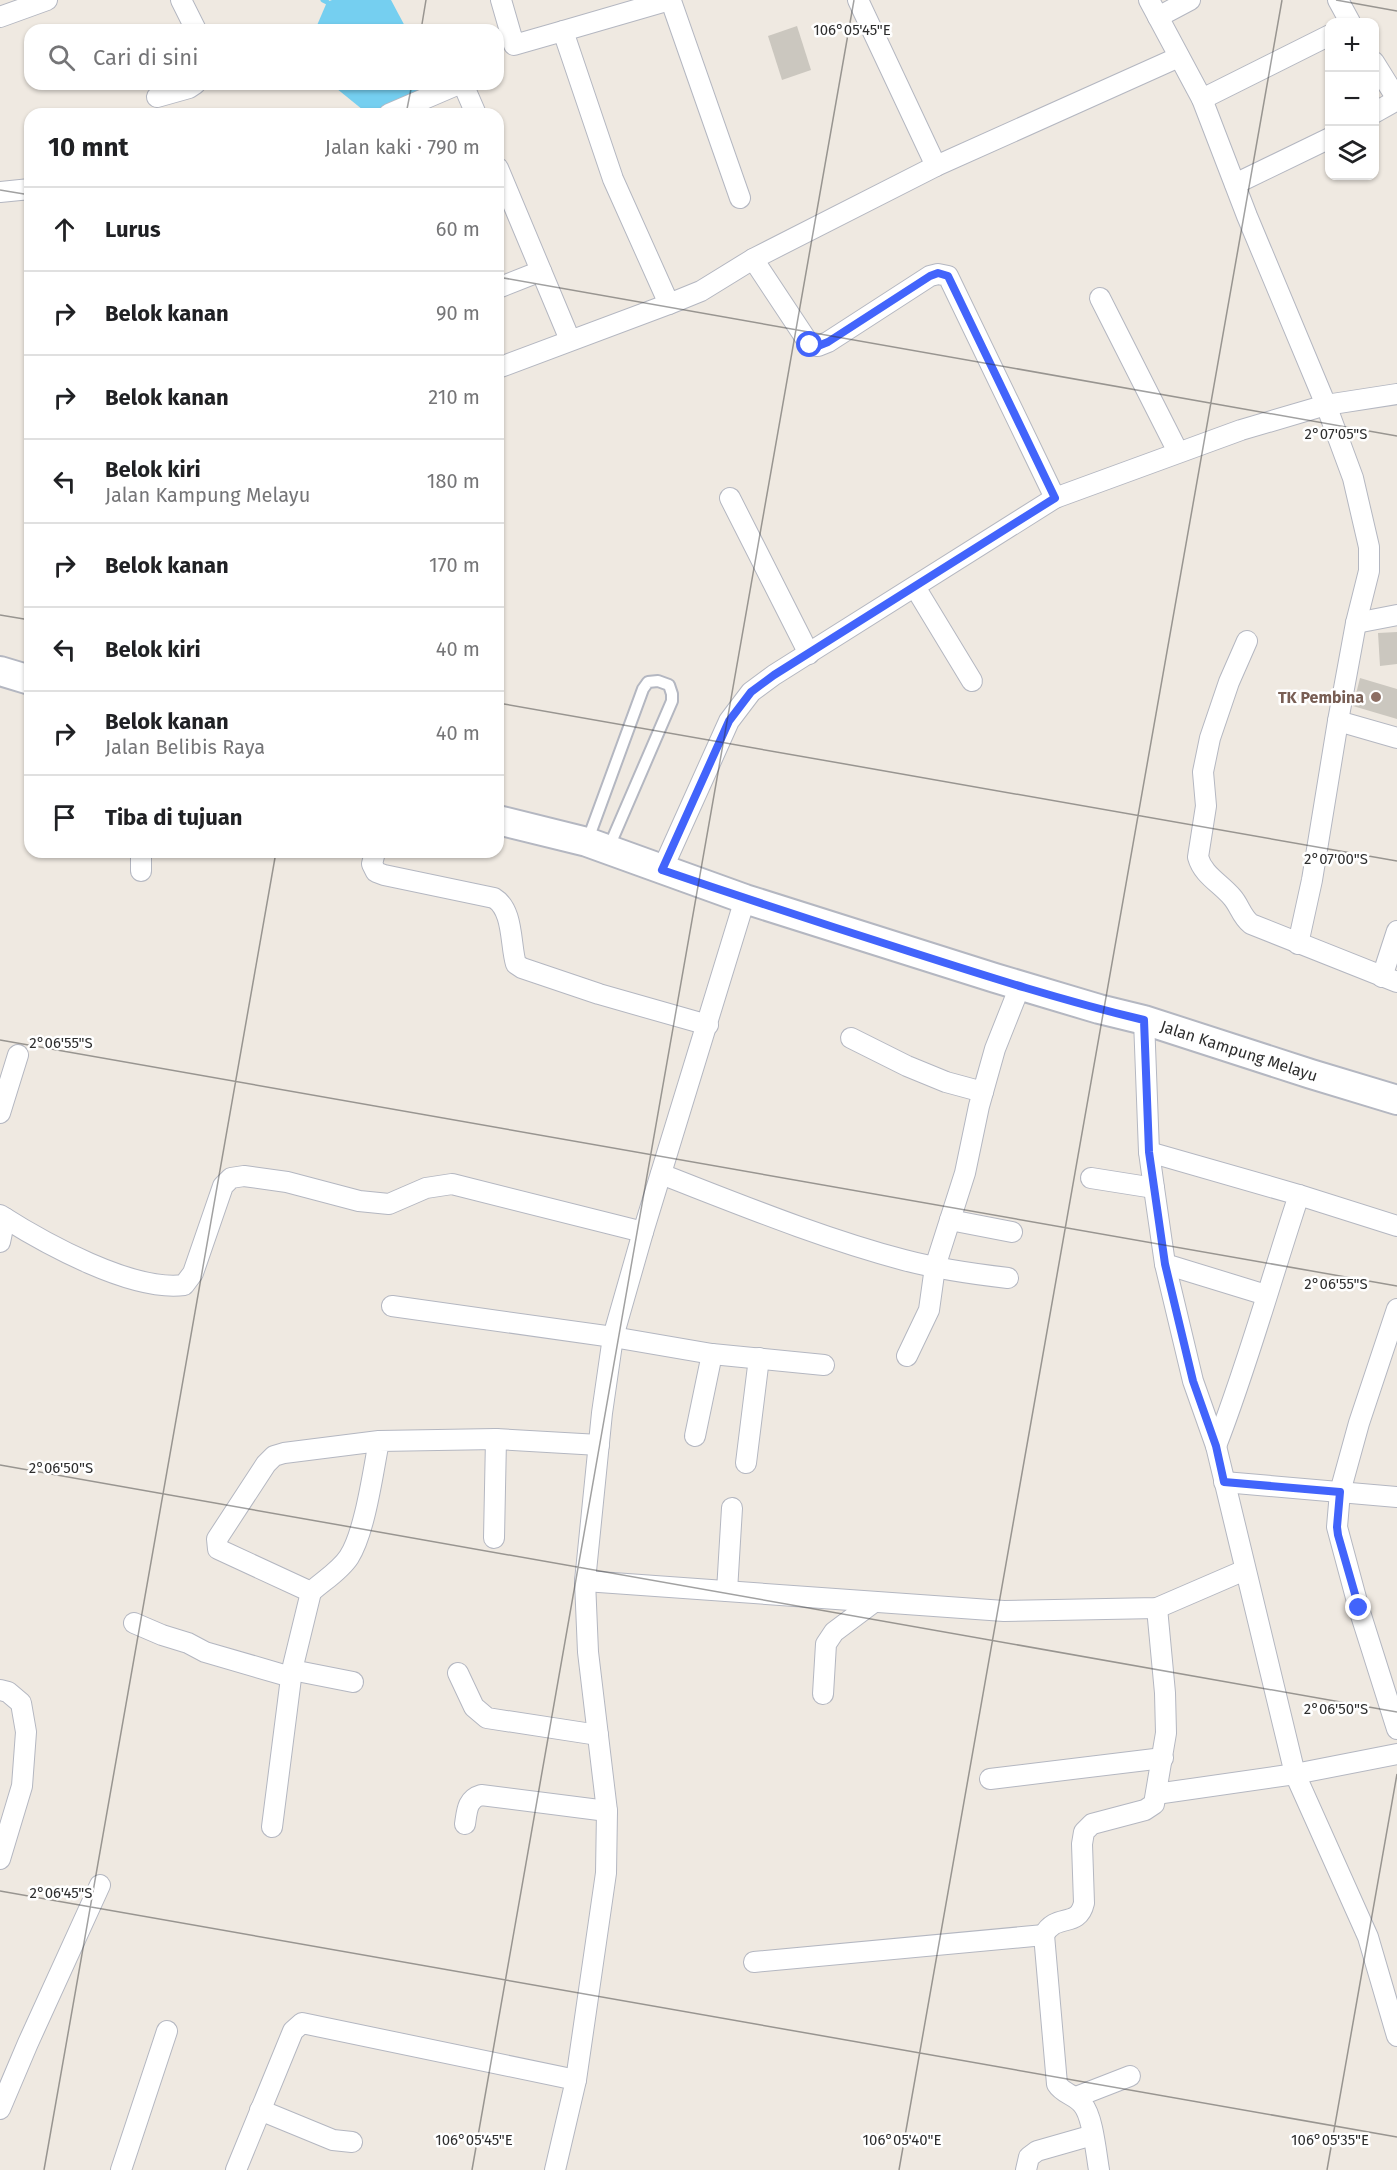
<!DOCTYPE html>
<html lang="id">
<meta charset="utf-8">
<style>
body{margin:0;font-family:"Fira Sans",sans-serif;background:#f6f6f6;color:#202124}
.controls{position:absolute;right:18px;top:18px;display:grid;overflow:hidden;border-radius:12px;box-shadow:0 2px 4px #0004}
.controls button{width:54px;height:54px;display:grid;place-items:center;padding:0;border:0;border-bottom:2px solid #e0e0e0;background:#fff;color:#202124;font:30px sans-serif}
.stop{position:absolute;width:18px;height:18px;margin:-14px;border:4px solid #4264fb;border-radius:50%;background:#fff}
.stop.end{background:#4264fb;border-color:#fff;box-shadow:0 2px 6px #0008}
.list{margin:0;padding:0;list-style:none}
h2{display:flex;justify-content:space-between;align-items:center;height:78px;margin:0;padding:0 24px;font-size:26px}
h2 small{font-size:20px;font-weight:400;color:#757577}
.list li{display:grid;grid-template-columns:39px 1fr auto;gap:18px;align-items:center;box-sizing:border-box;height:84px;padding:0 24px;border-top:2px solid #e0e0e0}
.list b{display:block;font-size:22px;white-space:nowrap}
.list p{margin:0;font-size:20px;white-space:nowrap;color:#757577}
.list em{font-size:20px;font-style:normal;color:#757577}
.icon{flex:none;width:33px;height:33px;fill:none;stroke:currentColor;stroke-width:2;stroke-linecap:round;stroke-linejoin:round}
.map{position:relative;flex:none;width:1397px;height:2170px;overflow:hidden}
.search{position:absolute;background:#fff;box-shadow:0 2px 4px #0004;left:24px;top:24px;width:480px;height:66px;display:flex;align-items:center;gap:15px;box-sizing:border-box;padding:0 21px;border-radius:18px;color:#757577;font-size:22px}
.panel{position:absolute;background:#fff;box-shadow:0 2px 4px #0004;left:24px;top:108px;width:480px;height:750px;border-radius:18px}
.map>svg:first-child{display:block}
</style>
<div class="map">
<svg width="1397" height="2170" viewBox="0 0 1397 2170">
<rect width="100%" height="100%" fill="#efe9e1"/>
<!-- water -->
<g fill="#75cff0">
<polygon points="332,0 391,0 407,30 315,30 327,2"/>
<polygon points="331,84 426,84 428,91 378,114 368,114"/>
</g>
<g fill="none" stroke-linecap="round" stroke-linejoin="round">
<!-- stream -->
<polyline stroke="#75cff0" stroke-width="5" points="323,0 327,2"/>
</g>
<!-- building -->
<g fill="#cbc7bf">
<polygon points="797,26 811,70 782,80 768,36"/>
<polygon points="1397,632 1397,664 1380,666 1378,633"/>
<polygon points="1360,678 1397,689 1397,719 1353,706"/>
</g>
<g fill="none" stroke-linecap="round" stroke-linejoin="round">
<defs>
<polyline id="lane" points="587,842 643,689 648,682 658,681 669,685 672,694 672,701 609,847"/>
<g id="street">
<polyline points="181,0 196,30"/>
<polyline points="501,0 514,45 563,31 613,179 669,304 701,291 753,259 936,166 1179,57"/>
<polyline points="858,0 936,166"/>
<polyline points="1149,0 1202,99 1247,216 1326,405 1353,478 1369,547 1369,571 1356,623 1338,721 1312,880 1298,944"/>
<polyline points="1338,0 1350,22"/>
<polyline points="671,1 740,198"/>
<polyline points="0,17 47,0"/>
<polyline points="1158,17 1190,0"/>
<polyline points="563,31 670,0"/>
<polyline points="1374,62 1397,99"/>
<polyline points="463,84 476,114"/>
<polyline points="157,97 189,88 195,84"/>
<polyline points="1202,99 1330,35"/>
<polyline points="1374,113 1397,100"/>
<polyline points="389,114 459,84"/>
<polyline points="498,168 570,340"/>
<polyline points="1235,184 1330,138"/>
<polyline points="0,192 30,189"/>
<polyline points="753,259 810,345 818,346 828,342 930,276 938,274 948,276 1055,498"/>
<polyline points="498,288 541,271"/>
<polyline points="1100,298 1178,452"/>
<polyline points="498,368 669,304"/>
<polyline points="730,498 809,654"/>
<polyline points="915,587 972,681"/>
<polyline points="1356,623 1397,615"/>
<path d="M1247,641l-18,41 -19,56 -7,34 3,34 -8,51c5,18 22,26 34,40 8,9 9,19 19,27l146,58"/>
<polyline points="1338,721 1397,738"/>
<polyline points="141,852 141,871"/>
<path d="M375,852l-3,12 4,8 8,3 110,23c20,12 16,47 22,66l6,4 77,26 109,31"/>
<polyline points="662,870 729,721 751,692 774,675 1055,498 1241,430 1326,405 1397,394"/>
<polyline points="1382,977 1397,931"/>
<polyline points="1144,1020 1149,1152 1154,1188 1165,1264 1193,1381 1216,1446 1295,1774 1368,1937 1397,2036"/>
<polyline points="851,1038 907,1066 946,1082 983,1092"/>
<polyline points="0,1113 18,1055"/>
<polyline points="1149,1152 1299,1195 1397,1226"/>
<path d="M661,1174c80,31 160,64 243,86 34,9 69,14 104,18"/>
<polyline points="1091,1178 1154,1188"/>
<path d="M0,1215c44,28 132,77 184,70l9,-12 30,-87 8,-8 13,-2 43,6 72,19 30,3 37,-16 26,-4 191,48"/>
<polyline points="950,1220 1012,1232"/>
<polyline points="0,1242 5,1218"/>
<polyline points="1165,1264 1266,1295"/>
<polyline points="392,1306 613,1337 712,1354 824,1365"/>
<polyline points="1397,1309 1359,1423 1340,1492 1337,1527 1359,1609 1397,1729"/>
<polyline points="907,1356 929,1310 935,1267 965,1173 979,1106 995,1049 1020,986"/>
<polyline points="695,1436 712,1354"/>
<path d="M379,1441c-6,31 -14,91 -30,116 -9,14 -26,24 -38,35l-93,-43 -1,-10 49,-75 8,-8 10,-3 95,-12 117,-2 103,6"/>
<path d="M1216,1446c32,-82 55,-167 83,-251"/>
<polyline points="746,1463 759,1358"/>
<polyline points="1224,1482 1397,1497"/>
<polyline points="494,1538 496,1439"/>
<polyline points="585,1581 1004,1611 1157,1608 1245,1570"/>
<polyline points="727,1591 732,1508"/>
<polyline points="134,1623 162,1635 188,1643 205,1652 291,1677"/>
<polyline points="292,1670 353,1682"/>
<polyline points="458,1673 474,1707 487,1718 598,1735"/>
<polyline points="0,1690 8,1692 21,1703 26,1732 22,1786 0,1859"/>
<polyline points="823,1694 826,1644 834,1632 874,1602"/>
<polyline points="990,1779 1163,1758"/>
<polyline points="1156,1794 1295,1774 1397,1754"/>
<path d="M465,1824c2,-13 2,-25 16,-29l126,16"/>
<polyline points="272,1827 292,1670 311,1592"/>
<polyline points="754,1962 1044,1935"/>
<polyline points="1076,2097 1130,2076"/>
<polyline points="0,2109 28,2043 100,1885"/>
<polyline points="260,2110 333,2140 352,2142"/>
<polyline points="121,2170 167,2031"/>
<polyline points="236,2170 293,2031 302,2023 576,2080"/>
<polyline points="555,2170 576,2080 606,1873 607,1811 588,1652 585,1581 602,1413 613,1337 643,1232 745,899"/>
<polyline points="1026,2170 1029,2157 1037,2151 1093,2135"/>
<path d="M1099,2170c-3,-17 -6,-53 -16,-65 -7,-10 -20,-11 -26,-21l-13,-149c12,-23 34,-6 40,-32l-2,-59 2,-12 8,-8 53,-14 9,-6 12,-71 -1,-40 -8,-85"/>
</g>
<g id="secondary">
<polyline points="0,671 30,680"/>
<polyline points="498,820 587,842 745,899 995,978 1099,1009 1144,1020 1311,1074 1397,1100"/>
</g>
</defs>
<!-- lane casing -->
<use href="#lane" stroke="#b4b7c1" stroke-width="14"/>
<!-- street casing -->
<use href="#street" stroke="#b4b7c1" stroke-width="22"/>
<!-- secondary casing -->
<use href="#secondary" stroke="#b4b7c1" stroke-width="32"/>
<!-- lane -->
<use href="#lane" stroke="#fff" stroke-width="10"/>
<!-- street -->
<use href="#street" stroke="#fff" stroke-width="20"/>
<!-- secondary -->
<use href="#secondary" stroke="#fff" stroke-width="28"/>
</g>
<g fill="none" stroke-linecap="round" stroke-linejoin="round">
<!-- route -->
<path stroke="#4264fb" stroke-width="8" d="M810,345l8,1 10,-4 102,-66 8,-3 10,3 107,222 -281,177 -23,17 -22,29 -67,149c82,28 164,55 246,81 78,25 156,50 236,69l5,132 16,112 28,117 23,65 8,36 116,10 -3,35 1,8 21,73"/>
</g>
<!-- ticks -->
<path fill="none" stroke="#2e2e2e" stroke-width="1.5" stroke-opacity="0.45" d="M1336,0l61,11M421,30l5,-30M406,114l6,-30M0,190l30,5M498,277l899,159M0,615l30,5M498,703l899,158M0,1040l1397,246M0,1465l1397,247M0,1891l1397,246M44,2170l232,-1318M472,2170l382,-2170M899,2170l383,-2170M1327,2170l70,-396"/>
<!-- markers -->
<circle fill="#8d6e63" stroke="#fff" stroke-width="2" cx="1376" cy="697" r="6"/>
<g text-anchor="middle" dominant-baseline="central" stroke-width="5" stroke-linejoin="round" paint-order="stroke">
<!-- education labels -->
<g font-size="16" font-weight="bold" fill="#785e54" stroke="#fff" text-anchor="end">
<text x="1364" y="697">TK Pembina</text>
</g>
<!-- street labels -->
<g font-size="16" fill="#2e2e2e" stroke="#fff">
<text transform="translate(1239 1051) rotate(18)">Jalan Kampung Melayu</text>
</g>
</g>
<g font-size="15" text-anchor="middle" fill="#2e2e2e" stroke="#fff" stroke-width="5" stroke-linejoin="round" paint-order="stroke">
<text x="852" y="35">106°05'45"E</text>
<text x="1336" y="439">2°07'05"S</text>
<text x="1336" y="864">2°07'00"S</text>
<text x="61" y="1048">2°06'55"S</text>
<text x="1336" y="1289">2°06'55"S</text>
<text x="61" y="1473">2°06'50"S</text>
<text x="1336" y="1714">2°06'50"S</text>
<text x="61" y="1898">2°06'45"S</text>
<text x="474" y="2145">106°05'45"E</text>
<text x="902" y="2145">106°05'40"E</text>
<text x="1330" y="2145">106°05'35"E</text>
</g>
</svg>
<div class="controls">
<button>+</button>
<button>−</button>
<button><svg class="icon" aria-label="layers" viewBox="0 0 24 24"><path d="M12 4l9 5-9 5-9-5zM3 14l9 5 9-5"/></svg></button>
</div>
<div class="stop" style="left:810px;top:345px"></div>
<div class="stop end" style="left:1359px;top:1608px"></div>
<div class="search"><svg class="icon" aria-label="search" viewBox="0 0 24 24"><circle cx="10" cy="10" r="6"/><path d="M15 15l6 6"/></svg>Cari di sini</div>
<section class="panel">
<h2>10 mnt<small>Jalan kaki · 790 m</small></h2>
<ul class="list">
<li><svg class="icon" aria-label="ahead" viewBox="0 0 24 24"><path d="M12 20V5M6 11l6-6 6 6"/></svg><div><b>Lurus</b></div><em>60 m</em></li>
<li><svg class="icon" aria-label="right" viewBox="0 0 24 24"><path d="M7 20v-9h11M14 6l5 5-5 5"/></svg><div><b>Belok kanan</b></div><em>90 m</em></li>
<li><svg class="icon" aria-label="right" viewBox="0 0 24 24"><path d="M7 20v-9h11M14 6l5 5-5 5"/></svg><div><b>Belok kanan</b></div><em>210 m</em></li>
<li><svg class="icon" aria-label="left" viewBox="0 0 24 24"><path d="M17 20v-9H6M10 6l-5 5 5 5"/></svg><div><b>Belok kiri</b><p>Jalan Kampung Melayu</p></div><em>180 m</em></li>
<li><svg class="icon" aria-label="right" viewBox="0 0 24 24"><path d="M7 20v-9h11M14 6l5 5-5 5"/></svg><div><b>Belok kanan</b></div><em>170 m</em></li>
<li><svg class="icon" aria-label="left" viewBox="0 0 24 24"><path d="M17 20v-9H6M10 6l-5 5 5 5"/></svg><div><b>Belok kiri</b></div><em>40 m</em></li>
<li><svg class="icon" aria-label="right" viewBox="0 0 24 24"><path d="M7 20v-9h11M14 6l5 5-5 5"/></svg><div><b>Belok kanan</b><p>Jalan Belibis Raya</p></div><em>40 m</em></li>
<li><svg class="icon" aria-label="arrive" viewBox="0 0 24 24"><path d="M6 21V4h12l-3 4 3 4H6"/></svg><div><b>Tiba di tujuan</b></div></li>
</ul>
</section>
</div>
